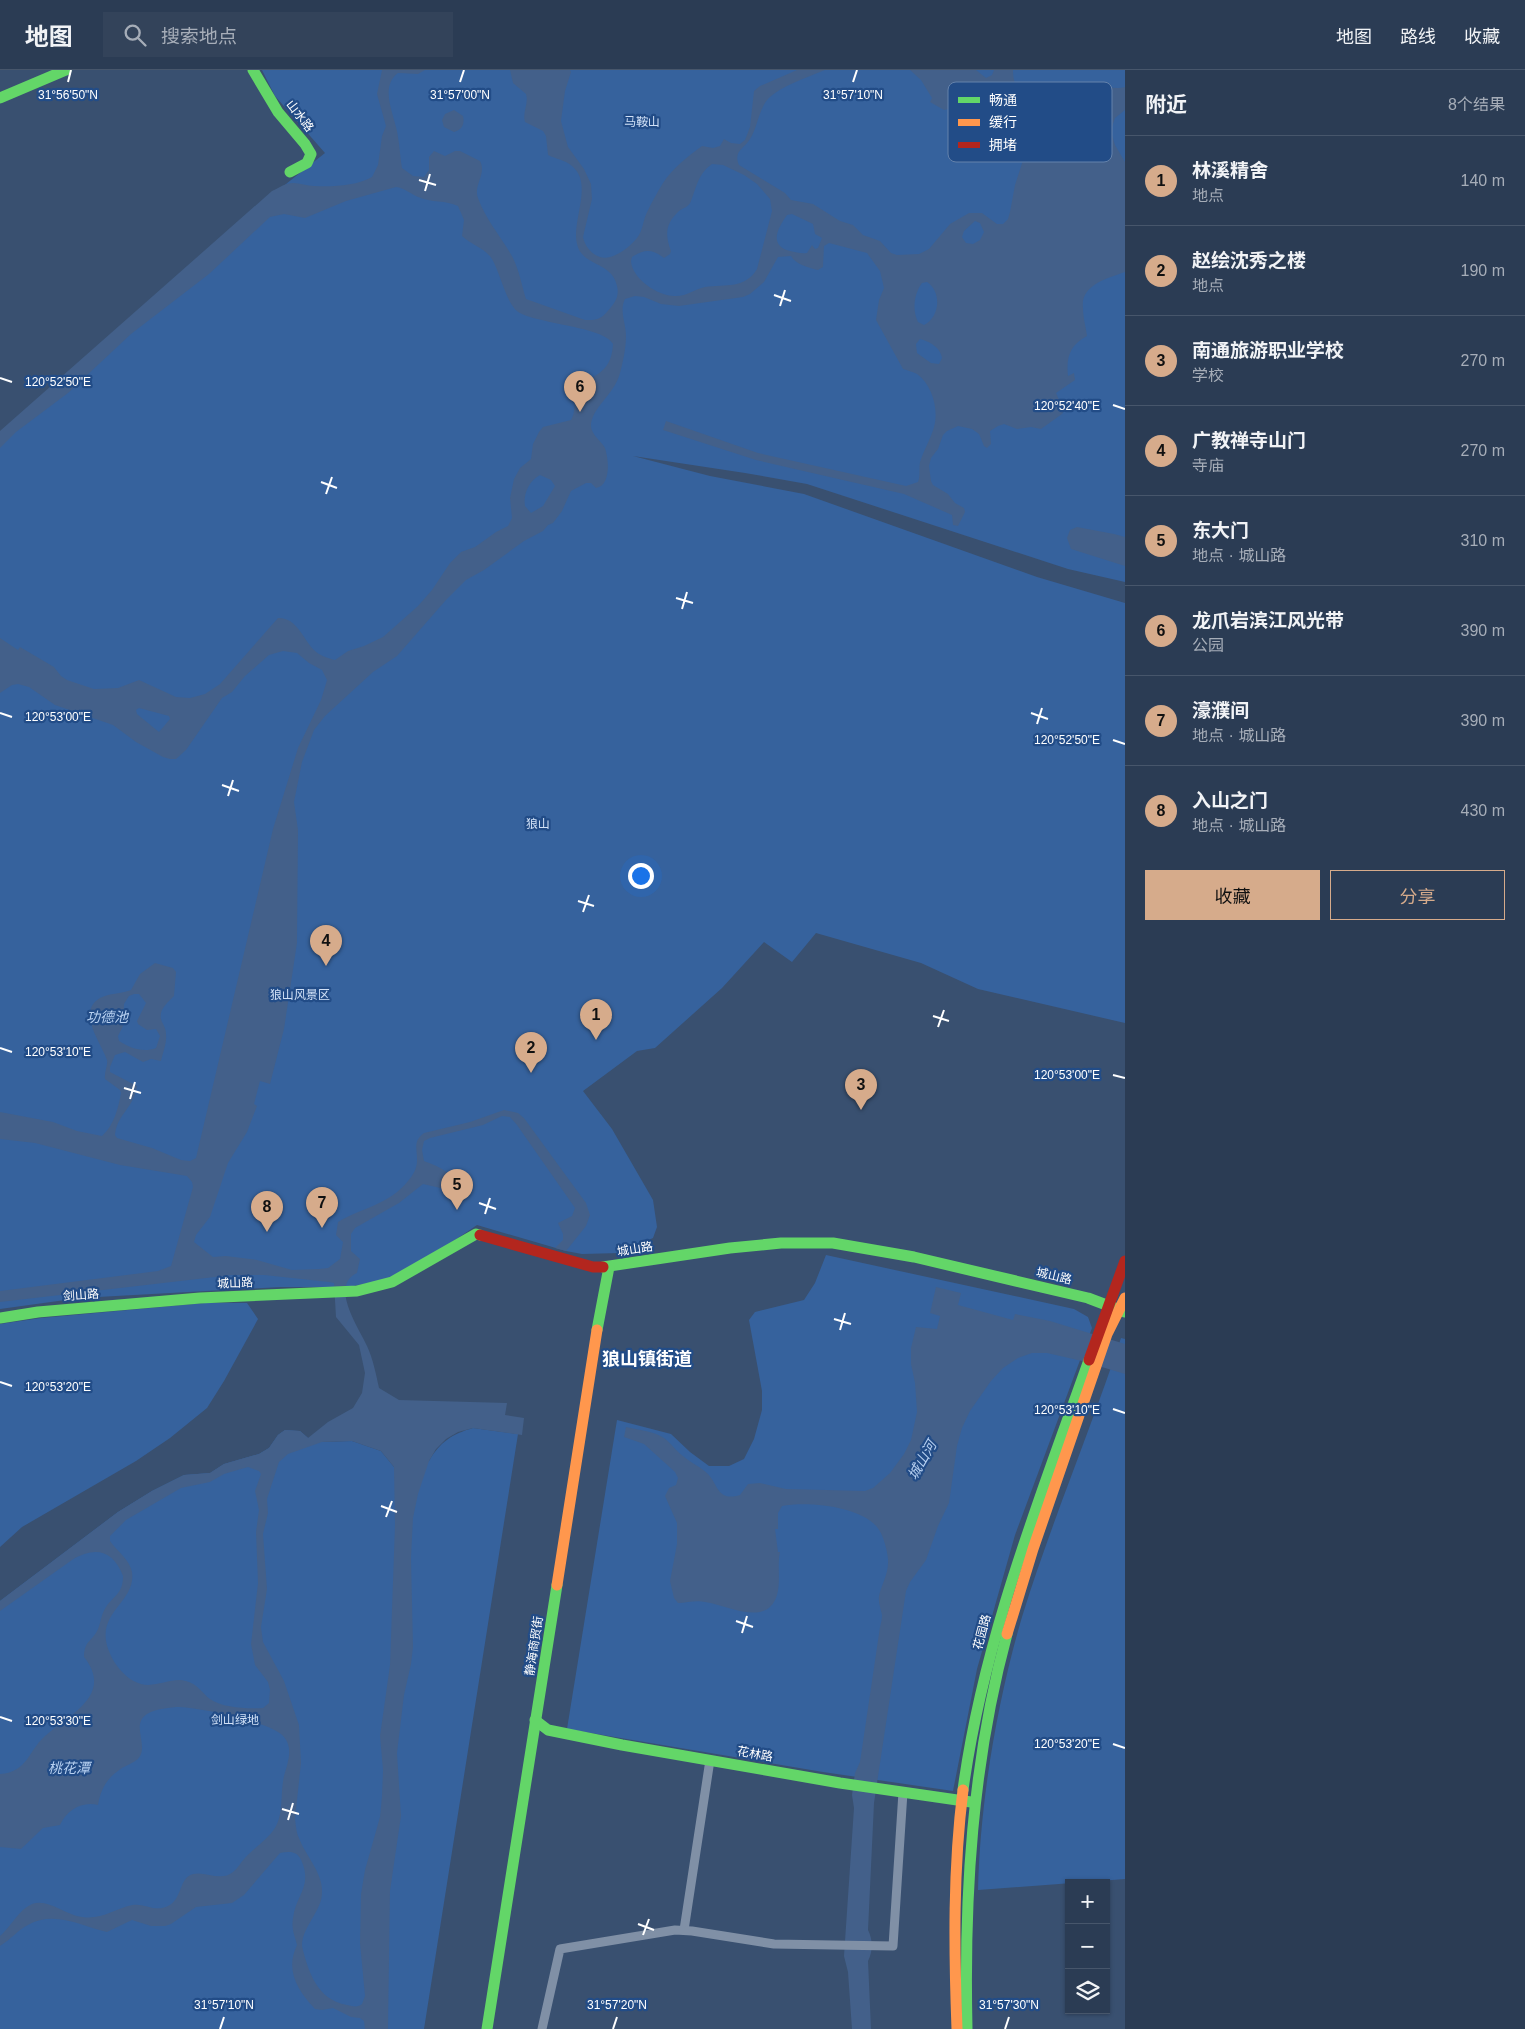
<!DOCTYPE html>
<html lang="zh">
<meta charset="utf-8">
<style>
body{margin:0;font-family:Arial,"Noto Sans SC",sans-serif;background:#33435a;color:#f1f3f6}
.controls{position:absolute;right:15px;bottom:15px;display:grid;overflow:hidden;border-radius:0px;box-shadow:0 1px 4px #0004}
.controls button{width:45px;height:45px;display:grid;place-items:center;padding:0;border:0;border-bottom:1px solid #47566b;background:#2b3c54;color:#f1f3f6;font:25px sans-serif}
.you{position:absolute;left:640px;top:805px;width:18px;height:18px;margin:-12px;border:4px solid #fff;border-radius:50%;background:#1a73e8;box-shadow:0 0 0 8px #1a73e833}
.badge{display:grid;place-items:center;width:32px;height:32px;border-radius:50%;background:#d6ab8b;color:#111;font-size:16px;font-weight:700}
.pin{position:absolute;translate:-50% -41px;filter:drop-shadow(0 1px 2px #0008)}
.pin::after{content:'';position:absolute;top:26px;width:18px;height:15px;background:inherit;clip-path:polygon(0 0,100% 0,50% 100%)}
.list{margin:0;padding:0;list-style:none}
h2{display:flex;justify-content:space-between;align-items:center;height:65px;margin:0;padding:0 20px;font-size:21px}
h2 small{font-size:16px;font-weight:400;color:#a6adb8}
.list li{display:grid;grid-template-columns:32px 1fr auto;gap:15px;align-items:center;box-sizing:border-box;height:90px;padding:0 20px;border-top:1px solid #47566b}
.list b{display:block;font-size:19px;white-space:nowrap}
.list p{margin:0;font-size:16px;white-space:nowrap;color:#a6adb8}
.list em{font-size:16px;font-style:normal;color:#a6adb8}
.actions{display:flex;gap:10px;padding:15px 20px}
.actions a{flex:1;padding:11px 0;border:1px solid #d6ab8b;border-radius:0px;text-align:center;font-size:18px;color:#d6ab8b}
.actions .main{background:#d6ab8b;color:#111}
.icon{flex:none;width:28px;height:28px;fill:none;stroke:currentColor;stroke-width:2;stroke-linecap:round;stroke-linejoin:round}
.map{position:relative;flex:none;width:1125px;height:1959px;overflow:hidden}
header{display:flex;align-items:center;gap:30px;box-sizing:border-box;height:70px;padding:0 25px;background:#2b3c54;border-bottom:1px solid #47566b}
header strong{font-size:24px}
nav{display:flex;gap:28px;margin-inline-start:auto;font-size:18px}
.search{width:350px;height:45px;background:#33435a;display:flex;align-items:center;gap:12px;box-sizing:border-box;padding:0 18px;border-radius:0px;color:#a6adb8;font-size:19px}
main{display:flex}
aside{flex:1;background:#2b3c54}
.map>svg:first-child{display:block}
</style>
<header>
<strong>地图</strong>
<div class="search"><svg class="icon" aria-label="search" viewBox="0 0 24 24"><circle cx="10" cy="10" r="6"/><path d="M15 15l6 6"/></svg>搜索地点</div>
<nav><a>地图</a><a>路线</a><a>收藏</a></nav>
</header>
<main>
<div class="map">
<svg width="1125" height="1959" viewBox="0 0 1125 1959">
<rect width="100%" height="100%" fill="#395070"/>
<!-- green -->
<g fill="#36629d">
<polygon points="262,0 1125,0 1125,512 1068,499 807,414 745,403 633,386 710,406 804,424 1037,507 1125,533 1125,953 978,919 921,893 816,863 792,892 764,872 722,918 655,978 637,981 583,1021 612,1059 653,1130 657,1157 653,1168 620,1183 582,1184 566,1181 477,1155 445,1177 388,1209 349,1217 281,1217 80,1228 0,1239 0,371 286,114 325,83 275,26"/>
<polygon points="826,1185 1074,1239 1088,1247 1092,1258 1015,1465 977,1599 953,1721 823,1702 567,1659 617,1350 671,1364 690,1382 709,1396 729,1396 744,1389 754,1369 762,1340 762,1321 749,1250 755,1242 804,1230 815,1213"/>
<polygon points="205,1233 247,1233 258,1249 224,1311 207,1338 170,1368 136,1391 22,1457 0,1477 0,1254 41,1248"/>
<path d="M1121,1268l4,1v540l-147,11c2,-88 19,-188 44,-273 29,-94 68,-185 99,-279z"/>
<path d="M473,1358l45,6 -94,595h-424v-428l118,-89 34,-21 32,-16 26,-2 14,-9 35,-10 10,-6 9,-13 7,-5 15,1 8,7 14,4 30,-1 29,10 13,16 35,-6c11,-19 23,-27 44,-33z"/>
</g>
<!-- water -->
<g fill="#43608a" fill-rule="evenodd">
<path d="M382,0h43l-7,4 -20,-1c-20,15 -2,44 0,64 2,10 2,21 4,31l11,8 11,1 5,-7v-13l5,-6 11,5 10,-5h5l20,10c7,13 -7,24 -2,37 8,22 24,40 35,60 6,12 9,28 13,41l59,21c9,0 15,0 21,-7 7,-8 14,-15 11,-27 -5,-25 -35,-19 -40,-42 -6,-23 17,-60 -5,-78 -7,-6 -16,-7 -24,-11l-2,-19 -3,-5 -18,-9c-3,-10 4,-18 1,-28l-13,-11 -3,-13h60l1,2 -6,19 -4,30 7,26 16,22 7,15 1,15 -9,38c2,9 8,17 17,20 13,4 32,-11 39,-22 3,-5 4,-12 6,-18 3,-8 13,-26 18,-34 9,-14 25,-27 39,-37l11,2 7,-2 4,-7 7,4 9,1 5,-4 5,-13 4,-36 6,-5 37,-16h28c-16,7 -51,18 -60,33 -7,11 -8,25 -15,36 -6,10 -17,12 -11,26l46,28 6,7 22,4 27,17 13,4 10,10 17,6 11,12 6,2 22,-1 10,-5 21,-25 19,-11h13l15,11h6l5,-5 2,-7 5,-27 9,-28 -1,-6 -8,-12 -26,-8 -8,-10 -17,-11 -10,-2 -10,2 -14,-8 2,-4 -11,-18 -11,-10h66l10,8 6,-3 2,-5h19c0,11 3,21 13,27 28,20 41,-2 68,-9 11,-3 21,2 31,-1v23l-10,8 -3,9v8l3,10 10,17v110c-17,6 -45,13 -42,36 0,10 3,19 4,28 -17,9 -21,21 -19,40l6,-3 1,7 -19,13 8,18 -2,3 -21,15 -10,-2 -14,2 -13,-5 -6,2 -8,5 1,13 -4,4 -3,-2 -5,-12 -7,-5 -14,-3 -11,5 -4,4 -5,14 -7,9 -2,8 2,15 2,4 15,9 7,9 9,5 1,4 -7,14 -5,-1 -1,-10 -48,-21 -148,-34 -93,-30 3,-9 92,32 148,33 12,-4c3,-8 0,-16 3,-23 4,-11 10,-21 13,-32 5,-18 -2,-42 -17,-53 -4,-2 -10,-4 -14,-5l-27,-49 3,-20 5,-12 -4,-17 -13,-18 -38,-10 -5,3 -1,21 -5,3c-9,-2 -23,-6 -27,-14l-13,1 -14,25 -14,12 -7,3 -64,9 -18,-2 -17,-7 -9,-1 -10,3c-6,12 1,24 1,37 0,12 -3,26 -6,37 -5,21 -29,35 -29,53 0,8 10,15 14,22 4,12 6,37 -9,40l-5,-5h-5l-15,8 -9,20 -9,12 -5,2 -5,6 -19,10 -40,29 -18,10 -20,20 -49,56 -24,16 -48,44 -11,14 -12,32 -8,40 4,28 -1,113 -13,86 -14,55 -10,-3 -6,23 3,2 -10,26 -19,31 -18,54 -14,18 -2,7 19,15 13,-1 31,4 35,10 27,-1 9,-1 12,-9 3,-17 -7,-7 2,-13c23,-14 51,-17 70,-41 5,-6 9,-12 9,-21 0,-12 -4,-19 7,-27l46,-11 34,-12 14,3 6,5 62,85 4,12 -4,11 -20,25 -11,-3 8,-8v-6l-5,-11 14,-7 3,-8 -58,-83 -7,-8 -8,-1 -19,9 -53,13 -6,3 -2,9 2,11c12,5 30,10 29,26l-4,3 -26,-6 -24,19 -44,25 -4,6v17l9,8 -3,14c-28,13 2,55 10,73 6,13 9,28 12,42l20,12 108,3 -2,12 19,3 -2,17 -49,-7 -15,4 -12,7 -10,10 -7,12 -11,33 -5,24 -2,40 2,89 -2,17 -7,31 -7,58 4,63 -11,75 -2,138h-23l-1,-8 -4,-3 -9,-1 -18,-9 -11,2 -7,-1c-18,-19 -30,-39 -18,-64 -2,-9 -6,-16 -4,-27 3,-23 19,-31 9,-56 -4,-11 -12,-11 -22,-9l-36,42 -12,8 -36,4 -25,17 -6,2h-14l-19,-6 -25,12c-26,-6 -53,-22 -79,-7 -10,5 -18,15 -28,21v-10c11,-9 18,-26 32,-32 16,-6 33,11 50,13 20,3 32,-8 50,-12 11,-2 20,5 30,3 22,-4 15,-30 31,-34 13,-3 28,8 40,-2 5,-4 8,-10 12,-14 9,-10 23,-19 30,-30 9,-15 5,-35 9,-52 3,-12 10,-27 0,-39 -11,-15 -84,-29 -104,-30 -9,0 -25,2 -33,7 -17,11 3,32 -9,45 -5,4 -11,6 -16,9 -15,10 -21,20 -24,37 -16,-4 -31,5 -38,20l-17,3 -22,21 -21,-2v-73c28,-2 28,-23 45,-38 25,-22 69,-41 39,-79 0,-17 9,-16 14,-28 3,-7 3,-15 8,-22 8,-12 17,-13 17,-31 -10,-26 -28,-30 -51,-16l-72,51v-10l118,-89 34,-21 32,-16 26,-2 14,-9 35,-10 10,-6 9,-13 7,-5 15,1 8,7 20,-16 25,-14 9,-15 3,-20 -6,-28 -23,-28 -2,-34 -5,-1 -65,-7h-32l-232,27v-11l158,-20 13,-5 22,-79 -1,-5 -5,-6 -67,-11 -85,-22 -35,-4v-27l53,10 24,9 25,5c12,-11 16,-27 19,-43l-1,-3 -15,-11c-1,-7 3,-13 2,-19 -5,-16 -31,-48 -7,-62 9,-5 21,-4 31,-8l9,-16 15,-11 18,5 3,4 -2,24c-7,7 -17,15 -12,26 2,4 4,7 4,12 1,9 -3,18 -5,27l-10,-2 -8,3 -18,-10 -10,3 -5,12v5l27,14c-3,22 -20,28 -22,49l2,3 35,10 29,12 9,1 6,-3 77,-329 25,-81 23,-48 6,-20 -5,-10 -13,-7 -12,-10 -14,-2 -14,4 -24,21 -13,16 -10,6 -36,52 -10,9h-6l-7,-2 -27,-15 -23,-17 -58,-20 -26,-18 -11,-3 -6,1 -12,8v-55l18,12 2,-3 34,20 7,9 6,4 27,9 24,-1 21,-8 37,17 14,1 15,-4 15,-10 58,-66c18,-1 25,20 35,31 5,6 14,9 22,11l13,-9 16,-5 19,-9 35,-31 14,-16 18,-27 11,-11 14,-5 21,-15 12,-6 4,-8 -2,-20 4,-19 6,-11 11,-9 2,-15 6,-12 4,-5 28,-7c5,-8 2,-18 6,-26 13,-23 34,-16 36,-50 -9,-17 -73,-20 -93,-31 -13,-6 -20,-41 -28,-54 -7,-11 -21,-14 -30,-23l2,-16 -6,-14c-12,-6 -27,-3 -40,-9 -7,-3 -14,-9 -22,-10l-50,14 -41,17 -21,-4 -14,3 -61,57 -78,60 -63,59 -52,39 -16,16v-17l272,-240c5,-2 10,-6 15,-7 9,-3 18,2 27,2 18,1 42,0 58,-9l6,-12 4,-29 4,-10 -9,-32zM712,94l11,1 21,10 13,9 13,15 2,12 -15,58c-12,20 -31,15 -52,18 -10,2 -18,9 -29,9 -17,1 -44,-17 -45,-35l1,-4c13,-8 20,-8 32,1l6,-4 1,-3c-6,-16 -6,-27 8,-40 4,-3 10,-4 12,-10 6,-15 7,-27 21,-37zM792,144l21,10 2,10 7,4 -4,10 -3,1 -3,-4 -5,8c-6,1 -11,-1 -17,-2 -22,-6 -12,-23 -3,-36zM975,151l5,2 4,9 -4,8 -7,4 -7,-1 -4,-6 2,-6zM927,212c15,10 13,35 -3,43l-6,-3c-6,-12 -4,-28 4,-39zM920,269c9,2 21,9 22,19l-3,6 -8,-1 -14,-10 -1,-9zM540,405l11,5 4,6 -12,20 -12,7 -6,-7c-2,-12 4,-25 15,-31zM139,638l30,8 1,3 -11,13 -22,-18 -1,-4zM134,924h5l7,9 -9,18 1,3 9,6 9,-1 4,7 -4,12c-13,5 -26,0 -37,-7l-1,-5 5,-10 1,-22 5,-8zM352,1371l29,10 13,16 1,58 -5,140 -10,71 3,34 -1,26 -2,21 -15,53 -4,24 -1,49 5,53 -3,8c-5,4 -9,2 -15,1 -30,-5 -39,-34 -45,-59 0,-20 20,-34 20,-54 1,-19 -17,-37 -23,-54 -3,-6 -3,-13 -4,-19l6,-56 -2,-38 -15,-44 -21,-39 -2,-15 6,-38 -4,-55 5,-21 -1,-14 12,-37 9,-8 34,-12zM248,1397l11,4 2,3 -6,17 4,19 -3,22 2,51 -7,61 4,21 13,17 2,8 -1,13 -6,5c-16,1 -40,0 -53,-9 -8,-6 -12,-15 -24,-18 -14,-4 -30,7 -45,3 -11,-3 -20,-12 -26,-21 -30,-49 22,-57 17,-91 -2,-12 -15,-21 -22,-31v-5l16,-16 55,-32 29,-6 14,-8z"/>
<path d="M454,40l9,6c2,8 -1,14 -9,16l-10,-5 -2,-7 3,-6z"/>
<polygon points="1077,457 1114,464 1125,467 1125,496 1071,479 1067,468 1070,460"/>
<path d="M936,1217l25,6 -3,12 55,15 2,-6 35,7 75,23v30l-43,-13 -35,-8h-15l-14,5 -15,10 -12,13 -21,30 -8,17 -5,18 -8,57 -11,23 -12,34 -16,22 -4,9 -32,212 -6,127c5,10 5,21 0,31l3,68h-19l-4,-57 -4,-16 10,-148 -2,-13 3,-22 5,-11 20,-135c1,-4 2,-8 2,-12 -1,-6 -4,-12 -3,-19 3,-13 10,-23 9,-37 -1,-10 -5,-25 -11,-32 -17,-21 -70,-26 -95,-21l-4,7v16h-3l3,23h2c-3,14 1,29 -3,43 -10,33 -49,10 -72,7 -9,-2 -18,1 -27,1l-4,-5 -4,-17 7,-37v-21l-12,-27 4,-8 7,-3 2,-7 -3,-6 -31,-28 -20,-7 2,-10c12,3 28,4 38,11 7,5 12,13 19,18 8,7 18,11 25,18 10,10 9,28 32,21l8,-11 12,-1 26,6 79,2 8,-3 17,-15 14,-19 7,-14 6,-28 -2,-29 -4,-19v-16l5,-21 21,2 3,-13 -10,-3z"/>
</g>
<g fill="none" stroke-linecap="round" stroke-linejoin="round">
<!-- street -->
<g stroke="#8090a6" stroke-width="9">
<polyline points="684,1860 710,1690"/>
<polyline points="542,1959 560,1879 675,1860 692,1861 774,1874 893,1876 903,1722"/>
</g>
<!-- fast -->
<g stroke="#63d668" stroke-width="11">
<polyline points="253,0 278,42 305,74 311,84 307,93 290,102"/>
<polyline points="0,28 66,0"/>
<polyline points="603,1197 730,1178 781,1173 833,1173 914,1187 1088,1228 1125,1242"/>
<polyline points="0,1248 38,1242 200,1228 357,1221 392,1212 476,1164 480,1165"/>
<polyline points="597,1260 609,1197"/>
<polyline points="535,1650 548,1660 622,1675 840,1713 971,1732"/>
<path d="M963,1720c20,-149 76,-289 126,-430"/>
<polyline points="487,1959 557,1515"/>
<path d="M967,1959c-3,-133 5,-266 40,-395"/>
</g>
<!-- slow -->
<g stroke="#ff974d" stroke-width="11">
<polyline points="557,1515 597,1260"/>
<polyline points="1007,1564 1033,1479 1107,1264 1125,1228"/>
<path d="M957,1959c-3,-80 -4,-160 6,-239"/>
</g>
<!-- jam -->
<g stroke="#b3261e" stroke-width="11">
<polyline points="480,1165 593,1197 603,1197"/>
<polyline points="1089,1290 1125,1191"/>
</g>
</g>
<!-- ticks -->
<path fill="none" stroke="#fff" stroke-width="2" d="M68,12l3,-12M460,12l4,-12M853,12l4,-12M419,110l17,5M425,121l5,-17M774,225l17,6M780,236l5,-16M0,308l12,4M1113,335l12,4M321,412l16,6M326,424l6,-17M676,528l17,5M682,539l5,-17M0,643l12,4M1031,643l17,6M1037,654l5,-16M1113,670l12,4M222,715l17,6M228,726l5,-16M578,831l16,5M583,842l6,-17M933,946l16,5M938,957l6,-17M0,978l12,4M1113,1005l12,3M124,1018l17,5M130,1029l5,-17M479,1133l17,6M485,1144l5,-16M834,1249l17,5M840,1260l5,-17M0,1312l12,4M1113,1339l12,4M381,1436l16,6M386,1447l6,-16M736,1551l17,6M742,1563l5,-17M0,1647l12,4M1113,1674l12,4M282,1739l17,5M288,1750l5,-17M638,1854l16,6M643,1865l6,-16M220,1959l4,-12M613,1959l4,-12M1005,1959l4,-12"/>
<g text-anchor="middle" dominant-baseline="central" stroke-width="4.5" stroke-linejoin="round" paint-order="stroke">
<!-- street labels -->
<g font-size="12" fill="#fff" stroke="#224c87">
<text transform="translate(300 46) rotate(52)">山水路</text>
<text transform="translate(635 1179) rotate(-9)">城山路</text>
<text transform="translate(1054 1206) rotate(13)">城山路</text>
<text transform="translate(235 1213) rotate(-2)">城山路</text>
<text transform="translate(81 1225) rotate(-4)">剑山路</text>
<text transform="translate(982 1562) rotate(-75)">花园路</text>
<text transform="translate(534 1576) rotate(-81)">静海商贸街</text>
<text transform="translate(755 1684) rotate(10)">花林路</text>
</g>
<!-- park labels -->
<g font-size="12" fill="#d1e1f7" stroke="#224c87">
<text x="642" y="52">马鞍山</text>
<text x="538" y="754">狼山</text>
<text x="300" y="925">狼山风景区</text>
<text x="235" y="1650">剑山绿地</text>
</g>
<!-- water labels -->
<g font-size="14" font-style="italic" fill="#b8d1f1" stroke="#224c87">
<text x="107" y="947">功德池</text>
<text transform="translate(922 1390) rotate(-60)">城山河</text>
<text x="69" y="1698">桃花潭</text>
</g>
<!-- district labels -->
<g font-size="18" font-weight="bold" fill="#fff" stroke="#224c87">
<text x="647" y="1289">狼山镇街道</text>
</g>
</g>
<!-- legend -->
<rect x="948" y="12" width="164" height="80" rx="8" fill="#224c87" stroke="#6482ab" stroke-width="1"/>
<rect x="958" y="27" width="22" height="6" fill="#63d668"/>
<rect x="958" y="49" width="22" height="7" fill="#ff974d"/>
<rect x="958" y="72" width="22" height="6" fill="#b3261e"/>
<g font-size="14" fill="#fff">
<text x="989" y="35">畅通</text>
<text x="989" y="57">缓行</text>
<text x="989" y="80">拥堵</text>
</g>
<g font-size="12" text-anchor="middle" fill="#fff" stroke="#224c87" stroke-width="4.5" stroke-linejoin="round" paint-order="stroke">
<text x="68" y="29">31°56'50"N</text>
<text x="460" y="29">31°57'00"N</text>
<text x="853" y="29">31°57'10"N</text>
<text x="58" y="316">120°52'50"E</text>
<text x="1067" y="340">120°52'40"E</text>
<text x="58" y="651">120°53'00"E</text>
<text x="1067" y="674">120°52'50"E</text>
<text x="58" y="986">120°53'10"E</text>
<text x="1067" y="1009">120°53'00"E</text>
<text x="58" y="1321">120°53'20"E</text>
<text x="1067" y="1344">120°53'10"E</text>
<text x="58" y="1655">120°53'30"E</text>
<text x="1067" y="1678">120°53'20"E</text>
<text x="224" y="1939">31°57'10"N</text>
<text x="617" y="1939">31°57'20"N</text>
<text x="1009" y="1939">31°57'30"N</text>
</g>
</svg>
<div class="controls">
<button>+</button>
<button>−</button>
<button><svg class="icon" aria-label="layers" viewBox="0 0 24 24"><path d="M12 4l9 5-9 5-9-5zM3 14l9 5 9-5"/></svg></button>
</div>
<div class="you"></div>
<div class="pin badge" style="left:596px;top:970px">1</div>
<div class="pin badge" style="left:531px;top:1003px">2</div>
<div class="pin badge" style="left:861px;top:1040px">3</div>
<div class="pin badge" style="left:326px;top:896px">4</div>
<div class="pin badge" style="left:457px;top:1140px">5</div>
<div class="pin badge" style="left:580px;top:342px">6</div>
<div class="pin badge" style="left:322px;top:1158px">7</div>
<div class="pin badge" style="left:267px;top:1162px">8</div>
</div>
<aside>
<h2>附近<small>8个结果</small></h2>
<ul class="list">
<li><span class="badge">1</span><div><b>林溪精舍</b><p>地点</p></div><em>140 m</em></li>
<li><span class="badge">2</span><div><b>赵绘沈秀之楼</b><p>地点</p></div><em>190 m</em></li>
<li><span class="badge">3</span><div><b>南通旅游职业学校</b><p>学校</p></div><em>270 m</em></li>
<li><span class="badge">4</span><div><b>广教禅寺山门</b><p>寺庙</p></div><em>270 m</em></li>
<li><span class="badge">5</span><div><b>东大门</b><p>地点 · 城山路</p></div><em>310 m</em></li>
<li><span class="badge">6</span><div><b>龙爪岩滨江风光带</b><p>公园</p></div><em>390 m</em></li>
<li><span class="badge">7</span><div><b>濠濮间</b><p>地点 · 城山路</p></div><em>390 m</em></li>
<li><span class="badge">8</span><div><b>入山之门</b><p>地点 · 城山路</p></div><em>430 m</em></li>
</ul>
<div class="actions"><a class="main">收藏</a><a>分享</a></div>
</aside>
</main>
